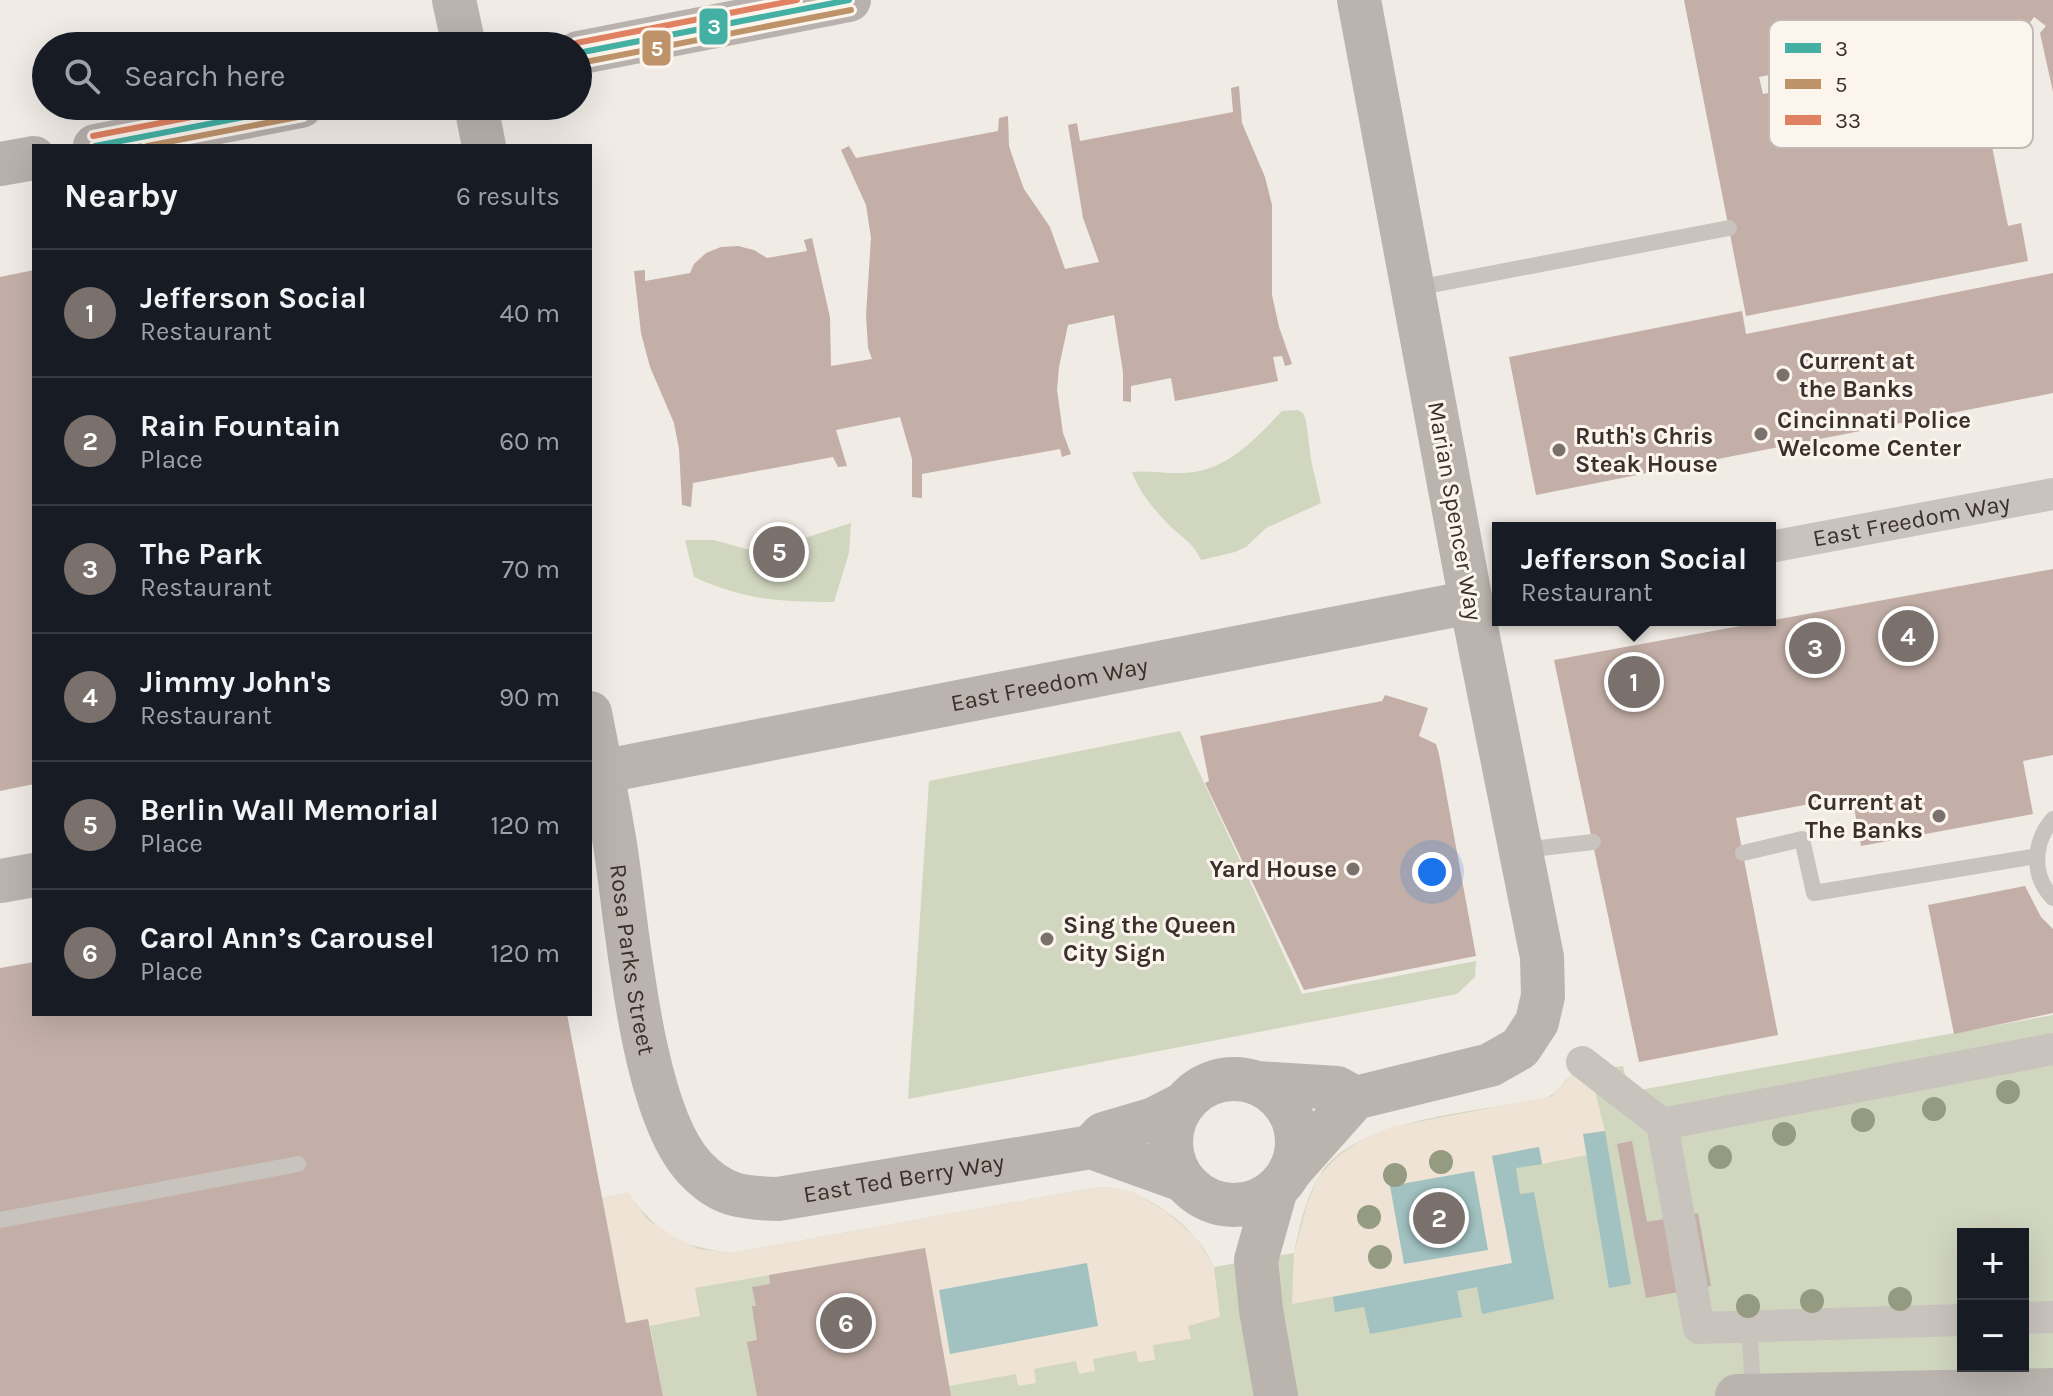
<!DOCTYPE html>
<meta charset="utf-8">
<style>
body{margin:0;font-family:Karla,sans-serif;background:#20242c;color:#f1f3f6}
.controls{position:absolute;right:24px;bottom:24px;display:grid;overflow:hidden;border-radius:0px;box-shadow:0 8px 32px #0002}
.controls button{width:72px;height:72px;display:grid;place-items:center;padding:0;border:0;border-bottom:2px solid #363941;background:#171b24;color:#f1f3f6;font:40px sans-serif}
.you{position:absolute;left:1432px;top:872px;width:28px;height:28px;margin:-20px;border:6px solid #fff;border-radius:50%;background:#1a73e8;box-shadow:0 0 0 12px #1a73e833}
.badge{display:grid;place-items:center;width:52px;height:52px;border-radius:50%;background:#7a716c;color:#fff;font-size:26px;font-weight:700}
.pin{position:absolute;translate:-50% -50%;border:4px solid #fff;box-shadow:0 2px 8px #0006}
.popup{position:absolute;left:1492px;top:522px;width:284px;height:104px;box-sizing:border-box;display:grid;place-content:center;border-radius:0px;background:#171b24;filter:drop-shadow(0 2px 6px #0005);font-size:26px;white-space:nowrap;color:#9ea1a6}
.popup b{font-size:30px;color:#f1f3f6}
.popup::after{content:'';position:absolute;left:50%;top:100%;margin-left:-16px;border:16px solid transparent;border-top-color:#171b24}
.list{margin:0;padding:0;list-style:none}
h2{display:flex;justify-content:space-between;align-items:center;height:104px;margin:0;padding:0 32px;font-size:34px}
h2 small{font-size:26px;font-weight:400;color:#9ea1a6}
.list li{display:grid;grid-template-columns:52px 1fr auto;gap:24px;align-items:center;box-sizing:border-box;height:128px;padding:0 32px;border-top:2px solid #363941}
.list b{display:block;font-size:30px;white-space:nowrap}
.list p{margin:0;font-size:26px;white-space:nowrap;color:#9ea1a6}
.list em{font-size:26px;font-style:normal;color:#9ea1a6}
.icon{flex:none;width:44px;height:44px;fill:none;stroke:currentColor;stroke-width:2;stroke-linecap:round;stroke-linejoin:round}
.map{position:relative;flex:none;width:2053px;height:1396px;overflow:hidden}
.search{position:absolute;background:#171b24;box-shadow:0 8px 32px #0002;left:32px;top:32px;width:560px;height:88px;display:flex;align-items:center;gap:20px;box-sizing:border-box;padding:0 28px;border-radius:44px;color:#9ea1a6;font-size:30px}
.panel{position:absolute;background:#171b24;box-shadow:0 8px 32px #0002;left:32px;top:144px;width:560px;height:872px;border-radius:0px}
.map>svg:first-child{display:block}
</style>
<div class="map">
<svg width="2053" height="1396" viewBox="0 0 2053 1396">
<rect width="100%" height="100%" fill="#f0ebe5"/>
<!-- green -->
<g fill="#d1d6bf" fill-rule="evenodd">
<path d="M1298,410l5,3 3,8 5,39 10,43 -55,25 -20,19 -11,5 -34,8c-6,-15 -20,-24 -31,-34 -15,-15 -31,-34 -38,-54 17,-2 34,2 51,1 44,-2 70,-32 99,-62z"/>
<path d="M851,523l-2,30 -15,49c-55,0 -89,-2 -140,-25l-9,-37h29l39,11h12z"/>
<polygon points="1180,731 1302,994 1476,961 1475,977 1457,994 908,1099 929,781"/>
<path d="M2053,1015v381h-1390l-15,-76 -22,3 -24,-125 26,-5c31,42 53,54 104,60l367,-66c36,0 76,25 98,53 7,7 12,18 17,27l80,-14c5,-25 11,-52 24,-75 34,-62 166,-65 229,-81 11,-3 14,-14 23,-20 9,-7 40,-9 53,-11l6,26zM1963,1234h60v132h-60z"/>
</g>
<!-- plaza -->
<g fill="#eee3d5">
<polygon points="1590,1072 1605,1131 1584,1134 1587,1155 1542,1164 1539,1147 1492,1156 1513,1263 1292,1304 1294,1253 1307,1204 1319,1176 1338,1156 1363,1139 1391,1127 1552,1096 1571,1076"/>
<polygon points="1099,1187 1112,1187 1133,1192 1167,1212 1197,1239 1214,1267 1220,1317 1188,1326 1191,1339 1153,1345 1155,1360 1138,1362 1136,1351 1093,1359 1095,1371 1079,1374 1076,1361 1034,1369 1036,1383 1018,1386 1016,1374 949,1386 925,1248 695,1288 700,1316 650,1326 663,1396 518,1396 575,1259 613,1252 602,1198 628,1193 648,1220 675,1237 699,1249 732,1253"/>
</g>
<!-- water -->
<g fill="#a1c2c1">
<polygon points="1605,1131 1631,1284 1609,1288 1583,1134"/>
<polygon points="1539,1147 1542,1164 1516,1168 1520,1194 1534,1192 1554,1299 1482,1314 1477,1287 1457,1291 1462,1317 1370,1334 1364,1307 1335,1312 1333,1297 1512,1263 1492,1156"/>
<polygon points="1474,1171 1488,1250 1404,1264 1390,1186"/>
<polygon points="1087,1263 1098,1326 950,1354 939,1290"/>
</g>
<!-- building -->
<g fill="#c3afa7">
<polygon points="1684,0 2053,0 2053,92 2040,33 2046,26 2034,17 2029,24 1759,77 1763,94 1988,50 1993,75 1978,77 2008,226 2021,223 2028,261 1746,316"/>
<polygon points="1239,86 1242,123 1265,177 1272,205 1272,295 1279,327 1292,364 1285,366 1282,356 1273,357 1278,381 1175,401 1171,378 1131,386 1131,402 1123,401 1123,372 1114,315 1068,325 1059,367 1057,390 1063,433 1071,454 1062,457 1060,449 922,474 922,498 912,497 912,459 900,417 836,430 847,466 838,467 833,457 693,483 691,507 682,505 679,449 674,423 650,367 641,333 634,271 645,270 645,281 690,273 694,264 706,253 721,247 738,246 754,250 767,258 807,251 804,240 812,238 830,317 831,366 872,359 868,348 866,315 871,238 866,205 841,150 849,146 856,158 998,131 999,118 1008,116 1009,146 1016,167 1024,189 1050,227 1065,269 1099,262 1083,218 1068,125 1077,123 1080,141 1233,112 1231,88"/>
<polygon points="34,270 34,784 0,791 0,277"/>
<polygon points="2053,273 2053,393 1536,495 1509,357 1742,311 1746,334"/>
<polygon points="2053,569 2053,755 2023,761 2033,814 1861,846 1852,796 1736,818 1778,1035 1639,1062 1554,660"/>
<polygon points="1385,695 1428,708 1419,736 1436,744 1439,754 1476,956 1304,990 1205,783 1209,781 1200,736 1382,701"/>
<polygon points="2025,886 2041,917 2053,929 2053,1013 1954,1034 1928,905"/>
<polygon points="34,962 34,1014 567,1014 626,1323 648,1319 663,1396 0,1396 0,968"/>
<polygon points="1632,1141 1647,1222 1698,1213 1711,1286 1646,1298 1617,1144"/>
<polygon points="925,1248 951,1396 757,1396 747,1342 757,1340 752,1306 756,1306 752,1287 770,1284 769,1275"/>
</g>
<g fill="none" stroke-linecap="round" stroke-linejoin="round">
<!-- lane -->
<g stroke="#c9c3be" stroke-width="16">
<polyline points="1416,288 1729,228"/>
<path d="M2053,819c-20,23 -22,57 0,79"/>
<polyline points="1523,850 1593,842"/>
<polyline points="1743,853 1802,839 1814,893 2037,856"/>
<polyline points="0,1220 298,1164"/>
<polyline points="1750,1336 1753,1394"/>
</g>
<!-- street -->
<g stroke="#c9c3be" stroke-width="32">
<path id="s1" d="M1770,547l283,-53"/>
<polyline points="1582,1062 1662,1124 2053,1049"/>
<polyline points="1662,1124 1699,1328 1963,1320"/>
<polyline points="2023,1318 2053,1317"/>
</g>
<!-- secondary -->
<g stroke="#bab3ae" stroke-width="44">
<polyline points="454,0 464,46"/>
<polyline points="476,106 484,146"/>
<path id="s2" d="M590,713c9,46 19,92 26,138 12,80 25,260 79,317 26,28 47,30 83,31l313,-52 92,33"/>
<path id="s3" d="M590,774l881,-172"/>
<polyline points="0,881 34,875"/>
<circle cx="1234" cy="1142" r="63"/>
<polyline points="1257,1083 1337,1088 1355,1098"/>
<polyline points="1091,1147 1103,1134 1154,1119 1183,1104"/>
<polyline points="1290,1171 1355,1098 1490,1065 1520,1048 1537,1022 1543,996 1542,957 1471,602 1359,0"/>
<polyline points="1276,1189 1256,1260 1261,1310 1276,1396"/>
<polyline points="1737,1396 2053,1390"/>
</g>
<!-- primary -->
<g stroke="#b8b1ad" stroke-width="44">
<polyline points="578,53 849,0"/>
<polyline points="95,146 301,106"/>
<polyline points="0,164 34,158"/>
</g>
<defs>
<g id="bus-1">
<polyline points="578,53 849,0"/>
<polyline points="95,146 301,106"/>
</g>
<g id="bus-2">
<polyline points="580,63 851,10"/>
<polyline points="147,146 303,116"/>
</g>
<g id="bus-3">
<polyline points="576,43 797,0"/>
<polyline points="93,136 249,106"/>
</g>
</defs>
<!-- bus-1 casing -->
<use href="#bus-1" stroke="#fbf5ee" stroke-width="12"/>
<!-- bus-2 casing -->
<use href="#bus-2" stroke="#fbf5ee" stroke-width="12"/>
<!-- bus-3 casing -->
<use href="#bus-3" stroke="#fbf5ee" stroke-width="12"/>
<!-- bus-1 -->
<use href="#bus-1" stroke="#44b0a4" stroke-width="6"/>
<!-- bus-2 -->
<use href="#bus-2" stroke="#be936a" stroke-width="6"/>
<!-- bus-3 -->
<use href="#bus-3" stroke="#e08262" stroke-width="6"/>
</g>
<!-- trees -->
<g fill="#959b80">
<circle cx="2008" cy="1092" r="12"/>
<circle cx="1934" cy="1109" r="12"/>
<circle cx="1863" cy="1120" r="12"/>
<circle cx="1784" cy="1134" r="12"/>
<circle cx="1720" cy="1157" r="12"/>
<circle cx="1441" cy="1162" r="12"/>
<circle cx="1395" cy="1175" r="12"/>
<circle cx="1369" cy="1217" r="12"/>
<circle cx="1380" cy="1257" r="12"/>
<circle cx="1900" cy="1299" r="12"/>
<circle cx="1812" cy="1301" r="12"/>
<circle cx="1748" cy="1306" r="12"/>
</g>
<!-- markers -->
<g fill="#7a716c" stroke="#fbf5ee" stroke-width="3">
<circle cx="1783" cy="375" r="8"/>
<circle cx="1761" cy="434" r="8"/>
<circle cx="1559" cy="450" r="8"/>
<circle cx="1939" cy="816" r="8"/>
<circle cx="1353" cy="869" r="8"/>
<circle cx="1047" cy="939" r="8"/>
</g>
<g text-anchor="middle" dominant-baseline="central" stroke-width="6" stroke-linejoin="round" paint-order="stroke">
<!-- poi labels -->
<g font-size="24" font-weight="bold" fill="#3b302b" stroke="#fbf5ee" text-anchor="start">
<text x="1799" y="361">Current at<tspan x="1799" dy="28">the Banks</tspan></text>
<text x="1777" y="420">Cincinnati Police<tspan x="1777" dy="28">Welcome Center</tspan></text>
<text x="1575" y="436">Ruth's Chris<tspan x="1575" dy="28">Steak House</tspan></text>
<text x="1923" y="802" text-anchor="end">Current at<tspan x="1923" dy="28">The Banks</tspan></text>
<text x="1337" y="869" text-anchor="end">Yard House</text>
<text x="1063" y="925">Sing the Queen<tspan x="1063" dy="28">City Sign</tspan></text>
</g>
<!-- street labels -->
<g font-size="24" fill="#3b302b" stroke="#fbf5ee">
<text transform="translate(1455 511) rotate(80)">Marian Spencer Way</text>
<text stroke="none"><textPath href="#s1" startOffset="144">East Freedom Way</textPath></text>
<text stroke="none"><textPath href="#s3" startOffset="468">East Freedom Way</textPath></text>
<text stroke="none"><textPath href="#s2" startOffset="250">Rosa Parks Street</textPath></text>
<text stroke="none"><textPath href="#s2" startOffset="690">East Ted Berry Way</textPath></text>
</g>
</g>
<!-- legend -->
<rect x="1769" y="20" width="264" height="128" rx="12" fill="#fbf5ee" stroke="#c1bab4" stroke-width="2"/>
<rect x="1785" y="43" width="36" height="10" fill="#44b0a4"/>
<rect x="1785" y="79" width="36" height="10" fill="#be936a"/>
<rect x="1785" y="115" width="36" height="10" fill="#e08262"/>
<g font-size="22" fill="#3b302b">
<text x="1835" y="56">3</text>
<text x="1835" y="92">5</text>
<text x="1835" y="128">33</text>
</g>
<g stroke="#fbf5ee" stroke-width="3">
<rect x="698" y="7" width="31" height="39" rx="8" fill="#44b0a4"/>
<rect x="641" y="29" width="31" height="38" rx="8" fill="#be936a"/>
</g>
<g font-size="22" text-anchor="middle" font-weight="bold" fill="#fff">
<text x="714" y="34">3</text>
<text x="657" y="56">5</text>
</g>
</svg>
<div class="controls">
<button>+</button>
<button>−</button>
</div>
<div class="you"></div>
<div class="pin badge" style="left:1634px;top:682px">1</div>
<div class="popup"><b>Jefferson Social</b>Restaurant</div>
<div class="pin badge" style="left:1439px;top:1218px">2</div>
<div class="pin badge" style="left:1815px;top:648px">3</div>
<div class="pin badge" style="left:1908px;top:636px">4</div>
<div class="pin badge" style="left:779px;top:552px">5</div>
<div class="pin badge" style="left:846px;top:1323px">6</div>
<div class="search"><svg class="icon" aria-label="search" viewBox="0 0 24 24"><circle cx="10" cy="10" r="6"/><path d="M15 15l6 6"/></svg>Search here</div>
<section class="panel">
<h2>Nearby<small>6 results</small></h2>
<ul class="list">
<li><span class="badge">1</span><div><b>Jefferson Social</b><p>Restaurant</p></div><em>40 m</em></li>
<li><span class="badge">2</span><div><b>Rain Fountain</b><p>Place</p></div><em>60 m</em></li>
<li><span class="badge">3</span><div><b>The Park</b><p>Restaurant</p></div><em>70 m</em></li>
<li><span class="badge">4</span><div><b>Jimmy John's</b><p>Restaurant</p></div><em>90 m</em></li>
<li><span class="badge">5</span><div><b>Berlin Wall Memorial</b><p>Place</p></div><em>120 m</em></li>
<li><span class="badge">6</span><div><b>Carol Ann’s Carousel</b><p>Place</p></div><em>120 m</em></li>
</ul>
</section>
</div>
